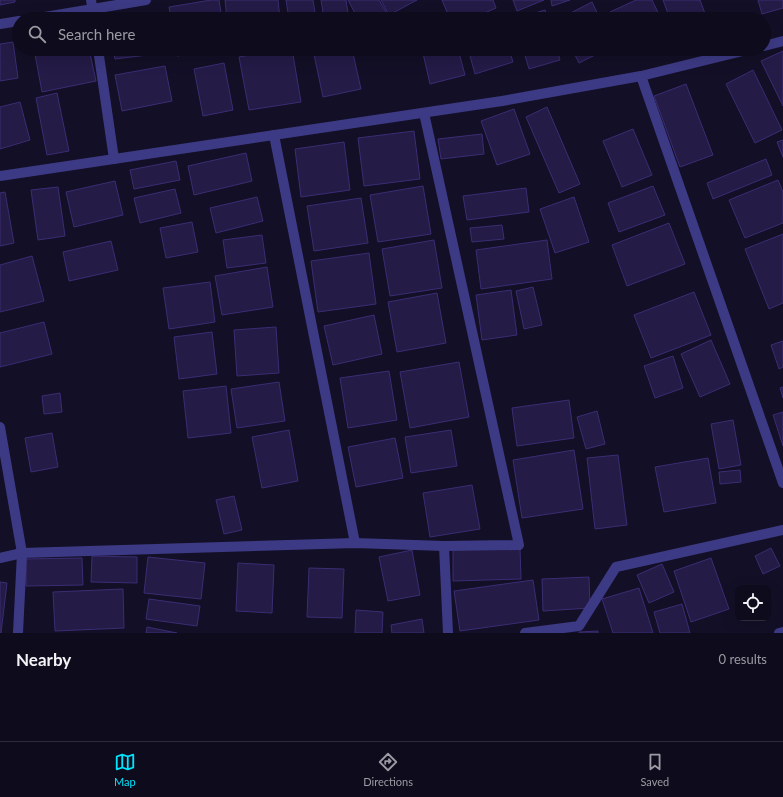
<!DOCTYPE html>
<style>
body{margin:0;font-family:Lato,sans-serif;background:#1c1929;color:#f1f3f6}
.controls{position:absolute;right:12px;bottom:12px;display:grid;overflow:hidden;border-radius:8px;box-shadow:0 4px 16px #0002}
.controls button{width:36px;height:36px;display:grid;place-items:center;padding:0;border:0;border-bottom:1px solid #2e2b3b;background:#0e0b1c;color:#f1f3f6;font:20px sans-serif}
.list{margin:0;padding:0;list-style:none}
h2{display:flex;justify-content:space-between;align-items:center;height:52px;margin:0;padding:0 16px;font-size:17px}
h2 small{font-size:13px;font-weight:400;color:#9b9ba3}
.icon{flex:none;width:22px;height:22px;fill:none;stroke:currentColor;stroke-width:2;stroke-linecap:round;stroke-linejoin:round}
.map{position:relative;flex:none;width:783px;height:633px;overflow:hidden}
.search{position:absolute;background:#0e0b1c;box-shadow:0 4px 16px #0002;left:12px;right:12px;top:12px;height:44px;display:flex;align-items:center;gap:10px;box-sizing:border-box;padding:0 14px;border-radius:22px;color:#9b9ba3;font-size:15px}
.sheet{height:108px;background:#0e0b1c}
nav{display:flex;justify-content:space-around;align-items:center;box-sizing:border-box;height:56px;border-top:1px solid #2e2b3b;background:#0e0b1c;font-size:11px;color:#9b9ba3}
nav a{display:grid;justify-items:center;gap:2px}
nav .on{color:#00e5ff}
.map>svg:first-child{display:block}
</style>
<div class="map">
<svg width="783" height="633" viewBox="0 0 783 633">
<rect width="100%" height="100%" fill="#130f26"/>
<!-- building -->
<g fill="#241b47" stroke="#3b2d73">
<polygon points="0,0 15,0 15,2 0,5"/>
<polygon points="211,0 219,0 222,19 171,19 169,7"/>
<polygon points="225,0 278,0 280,19 227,19"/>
<polygon points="286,0 313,0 316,19 289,19"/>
<polygon points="321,0 346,0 349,19 324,19"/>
<polygon points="348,0 379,0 390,19 358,19"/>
<polygon points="381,0 417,0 389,15"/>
<polygon points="442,0 493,0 496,8 471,19 450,19"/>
<polygon points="513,0 544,0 517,11"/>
<polygon points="551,0 570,0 552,6"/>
<polygon points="636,0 652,0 661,19 613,19 610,12"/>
<polygon points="663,0 700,0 707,19 670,19"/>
<polygon points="758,0 783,0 783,8 762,14"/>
<polygon points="592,2 600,19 559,19"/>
<polygon points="545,10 548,19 515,19"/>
<polygon points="159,14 160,19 124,19"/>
<polygon points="13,42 18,78 0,81 0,44"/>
<polygon points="34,49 89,49 96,81 42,92"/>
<polygon points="113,49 164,49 164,53 115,59"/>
<polygon points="176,49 221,49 177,56"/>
<polygon points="283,49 292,49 301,102 249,110 239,57"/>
<polygon points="317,49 352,49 361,89 323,97 313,50"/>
<polygon points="422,49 458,49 465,75 430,84"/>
<polygon points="468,49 509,49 513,62 475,74"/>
<polygon points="523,49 557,49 560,60 529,69"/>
<polygon points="572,49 607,49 579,63"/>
<polygon points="628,49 640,49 630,54"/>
<polygon points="783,51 783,106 761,61"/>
<polygon points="224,63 233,110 203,116 194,69"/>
<polygon points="165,66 172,101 122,111 115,75"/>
<polygon points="753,70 782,130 755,143 726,84"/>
<polygon points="686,84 713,155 680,167 654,96"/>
<polygon points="57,93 69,151 47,155 36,98"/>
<polygon points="20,102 30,140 0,149 0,107"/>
<polygon points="547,107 580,184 559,193 526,117"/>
<polygon points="514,109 530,154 497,165 481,121"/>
<polygon points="633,129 652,175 622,187 603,141"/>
<polygon points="414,131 420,179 364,186 358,138"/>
<polygon points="482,134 484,154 441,159 438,139"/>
<polygon points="783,140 783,157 777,142"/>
<polygon points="344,142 350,190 301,197 295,149"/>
<polygon points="246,153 252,181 194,195 188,166"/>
<polygon points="766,159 772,175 713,199 707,183"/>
<polygon points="176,161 180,180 134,189 130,170"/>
<polygon points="778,180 783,192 783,223 745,238 729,200"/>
<polygon points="115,181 123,215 74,227 66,192"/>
<polygon points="423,186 431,234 378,242 370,195"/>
<polygon points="653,186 665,215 619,232 608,203"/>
<polygon points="58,187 65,236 38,240 31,190"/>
<polygon points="526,188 529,212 467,220 463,196"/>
<polygon points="175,189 181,213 140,223 134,198"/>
<polygon points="5,192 14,243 0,246 0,193"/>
<polygon points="257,197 263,221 216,233 210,208"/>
<polygon points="574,197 589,242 555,253 540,209"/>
<polygon points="361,198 368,243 314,251 307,206"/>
<polygon points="192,222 198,252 166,258 160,228"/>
<polygon points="669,223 685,264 627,286 612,245"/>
<polygon points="502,225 504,239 472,242 470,228"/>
<polygon points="783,234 783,303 769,309 745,249"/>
<polygon points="262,235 266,263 227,268 223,240"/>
<polygon points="434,240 442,288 390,296 382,249"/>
<polygon points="547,240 552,279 481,289 476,250"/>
<polygon points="111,241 118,270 69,281 63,252"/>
<polygon points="369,253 376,304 318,312 311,261"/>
<polygon points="32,256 44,301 0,312 0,265"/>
<polygon points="267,267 273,307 222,315 215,276"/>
<polygon points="210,282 215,322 169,329 163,288"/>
<polygon points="533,287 542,325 524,329 516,291"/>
<polygon points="511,290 517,335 482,340 476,295"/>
<polygon points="694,292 711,335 651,358 634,315"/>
<polygon points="437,293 446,343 397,352 388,302"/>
<polygon points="374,315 382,354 333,365 324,326"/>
<polygon points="44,322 52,354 0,367 0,333"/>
<polygon points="276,327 279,373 237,376 234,330"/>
<polygon points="212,332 217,374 179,379 174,337"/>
<polygon points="711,340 730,384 700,397 681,354"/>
<polygon points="783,341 783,367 779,369 771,345"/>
<polygon points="673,356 683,388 655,398 644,366"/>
<polygon points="459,362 469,417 410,428 400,372"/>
<polygon points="389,371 397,420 348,428 340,378"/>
<polygon points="279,382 285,421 237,428 231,389"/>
<polygon points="226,386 231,433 188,438 183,391"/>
<polygon points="783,387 783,398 780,388"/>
<polygon points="60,393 62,412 44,414 42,396"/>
<polygon points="569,400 574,438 517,446 512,408"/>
<polygon points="597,411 605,444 586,449 577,417"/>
<polygon points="783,412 783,446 773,415"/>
<polygon points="733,420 741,465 719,469 711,424"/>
<polygon points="289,430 298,481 262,488 252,437"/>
<polygon points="451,430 457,466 411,473 405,437"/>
<polygon points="52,433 58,467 31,472 25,438"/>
<polygon points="395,438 403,478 356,487 348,447"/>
<polygon points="574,450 583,509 522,518 513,460"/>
<polygon points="618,455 627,525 595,529 587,458"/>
<polygon points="708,458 716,503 664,512 655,467"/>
<polygon points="740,470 741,482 720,484 719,472"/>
<polygon points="472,485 480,529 430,537 423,493"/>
<polygon points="234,496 242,530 224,534 216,500"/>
<polygon points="520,548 521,579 453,581 453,550"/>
<polygon points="771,548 780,566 763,574 755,556"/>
<polygon points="412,550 420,595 388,601 379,557"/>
<polygon points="92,556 137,557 137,583 91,582"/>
<polygon points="148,557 205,563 201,599 144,593"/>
<polygon points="82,558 83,585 26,586 26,559"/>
<polygon points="711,558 729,609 691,622 674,571"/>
<polygon points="238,563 274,565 272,613 236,611"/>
<polygon points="662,564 674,592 649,603 637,575"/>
<polygon points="309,568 344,569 342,618 307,617"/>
<polygon points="589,577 590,608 543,611 542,579"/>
<polygon points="533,580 539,620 460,631 454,591"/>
<polygon points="0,582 7,583 1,633 0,633"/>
<polygon points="639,588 653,633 613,633 602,599"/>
<polygon points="123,589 124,628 55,631 53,592"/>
<polygon points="149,599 200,606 197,626 146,619"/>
<polygon points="682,604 690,633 660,633 654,612"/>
<polygon points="356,610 383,612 382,633 355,633"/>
<polygon points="422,619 424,633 392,633 391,625"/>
<polygon points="147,627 177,633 146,633"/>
<polygon points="598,631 598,633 579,633 579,632"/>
</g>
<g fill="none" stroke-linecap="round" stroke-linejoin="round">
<!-- minor -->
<g stroke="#3d3a85" stroke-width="10">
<polyline points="91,0 94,19"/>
<polyline points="33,19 146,0"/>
<polyline points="0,24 19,21"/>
<polyline points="764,46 783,41"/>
<polyline points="98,49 114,159"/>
<polyline points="641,76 783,483"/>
<polyline points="424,113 519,545 444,546 448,633"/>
<polyline points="274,135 355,543"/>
<polyline points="0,176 502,101 641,76 751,49"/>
<polyline points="0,427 22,553 18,633"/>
<polyline points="0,558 22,553 355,543 444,546"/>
<polyline points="525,633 579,626 616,567 783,530"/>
<polyline points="779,633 783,632"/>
</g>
</g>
</svg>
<div class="controls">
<button><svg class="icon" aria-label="locate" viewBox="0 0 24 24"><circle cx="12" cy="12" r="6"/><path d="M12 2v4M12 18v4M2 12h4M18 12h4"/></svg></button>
</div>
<div class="search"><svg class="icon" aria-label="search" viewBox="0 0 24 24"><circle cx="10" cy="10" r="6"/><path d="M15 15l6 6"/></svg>Search here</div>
</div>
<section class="sheet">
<h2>Nearby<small>0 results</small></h2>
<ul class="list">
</ul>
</section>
<nav>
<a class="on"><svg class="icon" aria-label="map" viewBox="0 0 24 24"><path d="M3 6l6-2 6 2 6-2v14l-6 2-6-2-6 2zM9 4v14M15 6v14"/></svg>Map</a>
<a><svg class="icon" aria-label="directions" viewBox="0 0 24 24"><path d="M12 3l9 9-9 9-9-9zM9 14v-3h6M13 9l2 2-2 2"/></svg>Directions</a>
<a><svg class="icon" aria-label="saved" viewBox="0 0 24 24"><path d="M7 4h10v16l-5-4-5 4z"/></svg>Saved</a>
</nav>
